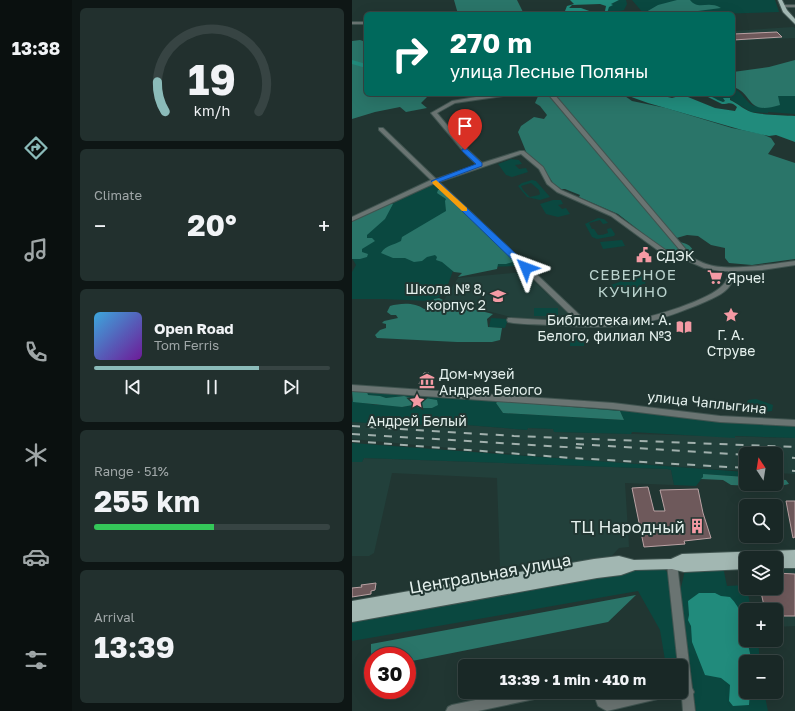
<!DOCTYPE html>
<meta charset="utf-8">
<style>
:root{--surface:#192826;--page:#22302e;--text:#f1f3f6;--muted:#9fa6a7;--line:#374443;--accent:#8bbbb9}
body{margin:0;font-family:"Golos Text",sans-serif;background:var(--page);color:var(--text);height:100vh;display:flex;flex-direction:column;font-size:15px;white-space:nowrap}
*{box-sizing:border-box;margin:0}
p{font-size:13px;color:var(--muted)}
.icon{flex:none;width:22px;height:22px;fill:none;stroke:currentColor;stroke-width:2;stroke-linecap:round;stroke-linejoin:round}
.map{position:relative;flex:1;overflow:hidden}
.drawer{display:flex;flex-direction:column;gap:8px;padding:8px;background:#0e1615;width:280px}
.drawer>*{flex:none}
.banner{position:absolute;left:12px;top:12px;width:371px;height:84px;border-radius:6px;box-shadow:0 4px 16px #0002,0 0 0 1px var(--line);background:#00695c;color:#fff;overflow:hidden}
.needle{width:26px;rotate:348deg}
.buttons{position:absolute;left:387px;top:447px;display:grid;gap:8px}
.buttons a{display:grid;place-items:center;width:44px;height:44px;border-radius:6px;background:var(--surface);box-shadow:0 4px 16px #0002,0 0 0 1px var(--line);font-size:20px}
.speed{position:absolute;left:12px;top:647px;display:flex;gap:8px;font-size:20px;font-weight:700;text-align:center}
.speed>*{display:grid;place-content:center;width:52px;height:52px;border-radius:50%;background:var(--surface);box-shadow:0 4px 16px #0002,0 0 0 1px var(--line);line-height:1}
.speed .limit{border:6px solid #d22;background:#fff;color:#111}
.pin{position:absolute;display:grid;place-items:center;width:34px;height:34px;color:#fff;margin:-41px -17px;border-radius:50% 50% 50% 0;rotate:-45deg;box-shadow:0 0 4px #0007}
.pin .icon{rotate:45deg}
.me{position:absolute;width:44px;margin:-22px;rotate:314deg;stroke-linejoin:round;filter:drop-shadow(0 0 3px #0008)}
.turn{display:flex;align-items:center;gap:14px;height:84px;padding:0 20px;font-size:18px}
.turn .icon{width:52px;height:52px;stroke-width:2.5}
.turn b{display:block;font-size:28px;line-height:34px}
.big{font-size:30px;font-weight:700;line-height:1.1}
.drawer .tile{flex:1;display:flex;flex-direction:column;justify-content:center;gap:6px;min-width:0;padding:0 14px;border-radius:6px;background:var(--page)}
.drawer .dial{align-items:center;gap:0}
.dial svg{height:104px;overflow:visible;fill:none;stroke:var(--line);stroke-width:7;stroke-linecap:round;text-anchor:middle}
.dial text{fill:var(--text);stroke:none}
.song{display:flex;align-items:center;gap:12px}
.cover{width:48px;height:48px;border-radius:6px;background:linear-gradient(135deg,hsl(200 70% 55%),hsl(280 70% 35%))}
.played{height:4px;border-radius:2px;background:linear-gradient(90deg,var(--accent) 70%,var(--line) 70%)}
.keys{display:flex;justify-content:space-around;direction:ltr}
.heat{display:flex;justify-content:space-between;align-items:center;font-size:22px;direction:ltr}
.charge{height:6px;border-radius:3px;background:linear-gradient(90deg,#34c759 51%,var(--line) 0)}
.trip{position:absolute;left:106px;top:659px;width:230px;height:40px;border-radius:6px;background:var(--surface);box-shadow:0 4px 16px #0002,0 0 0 1px var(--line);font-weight:700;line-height:40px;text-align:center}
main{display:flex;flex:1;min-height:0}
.menu{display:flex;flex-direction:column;width:72px;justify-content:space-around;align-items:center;background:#0a100f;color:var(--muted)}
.menu .icon{width:28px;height:28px}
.menu .selected{color:var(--accent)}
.menu b{font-size:18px;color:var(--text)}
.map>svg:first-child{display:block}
.built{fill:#22403b}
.green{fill:#0a4840;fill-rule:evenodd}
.forest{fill:#2a7569}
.water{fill:#218b7c}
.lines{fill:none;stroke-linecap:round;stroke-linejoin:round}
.river{fill:#218b7c;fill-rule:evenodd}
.building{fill:#6e595b;stroke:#baa2a4}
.minor-casing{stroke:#405450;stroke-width:2}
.major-casing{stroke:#405450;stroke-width:2}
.minor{fill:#6a7472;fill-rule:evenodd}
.major{fill:#a2b7b2;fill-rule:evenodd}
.rail{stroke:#a1b0ad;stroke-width:2;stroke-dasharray:8 8;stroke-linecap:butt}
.route{fill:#1a73e8;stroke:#114b97}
.slow{fill:#f59e0b}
.labels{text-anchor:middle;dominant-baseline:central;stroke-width:4;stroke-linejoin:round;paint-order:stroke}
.poi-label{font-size:14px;fill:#e4f0ed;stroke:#213632;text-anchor:start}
.street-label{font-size:14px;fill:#e4f0ed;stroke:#213632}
.neighbourhood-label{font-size:15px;letter-spacing:1px;fill:#b9d2cd;stroke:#213632}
.near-poi-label{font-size:17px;fill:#e4f0ed;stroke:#213632;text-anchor:end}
.near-street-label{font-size:17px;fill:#e4f0ed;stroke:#213632}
</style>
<main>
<nav class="menu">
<b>13:38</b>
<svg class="icon selected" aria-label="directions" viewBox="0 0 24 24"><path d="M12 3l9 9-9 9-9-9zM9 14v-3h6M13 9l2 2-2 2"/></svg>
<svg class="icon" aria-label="music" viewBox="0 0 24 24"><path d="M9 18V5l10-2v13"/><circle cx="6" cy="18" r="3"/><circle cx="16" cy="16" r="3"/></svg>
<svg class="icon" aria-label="phone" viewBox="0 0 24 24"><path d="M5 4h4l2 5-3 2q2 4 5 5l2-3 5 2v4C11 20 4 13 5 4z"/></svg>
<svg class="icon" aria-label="climate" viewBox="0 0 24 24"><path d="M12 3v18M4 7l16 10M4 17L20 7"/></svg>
<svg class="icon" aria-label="car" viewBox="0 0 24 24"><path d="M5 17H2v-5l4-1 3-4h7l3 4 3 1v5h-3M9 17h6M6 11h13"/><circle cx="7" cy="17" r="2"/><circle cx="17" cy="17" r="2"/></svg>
<svg class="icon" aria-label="filters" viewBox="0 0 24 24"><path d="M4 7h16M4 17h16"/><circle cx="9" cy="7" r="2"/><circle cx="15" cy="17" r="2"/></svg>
</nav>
<section class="drawer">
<div class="tile dial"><svg viewBox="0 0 100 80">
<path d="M14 69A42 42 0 1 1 86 69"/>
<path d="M14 69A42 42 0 0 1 8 46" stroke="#8bbbb9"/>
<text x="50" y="56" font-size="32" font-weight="700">19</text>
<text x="50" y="72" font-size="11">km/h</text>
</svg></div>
<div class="tile"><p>Climate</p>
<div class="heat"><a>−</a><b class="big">20°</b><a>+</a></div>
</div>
<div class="tile">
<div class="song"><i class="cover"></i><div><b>Open Road</b><p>Tom Ferris</p></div></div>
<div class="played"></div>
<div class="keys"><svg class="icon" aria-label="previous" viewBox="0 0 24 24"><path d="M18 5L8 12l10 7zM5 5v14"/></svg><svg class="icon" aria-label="pause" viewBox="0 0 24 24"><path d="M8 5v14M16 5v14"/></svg><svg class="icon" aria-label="next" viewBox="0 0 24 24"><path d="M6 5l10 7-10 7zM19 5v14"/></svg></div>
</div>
<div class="tile"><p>Range · 51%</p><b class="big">255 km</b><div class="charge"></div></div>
<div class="tile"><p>Arrival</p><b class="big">13:39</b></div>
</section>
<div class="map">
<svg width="443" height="711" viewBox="0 0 443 711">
<rect width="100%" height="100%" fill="#213632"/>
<path class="built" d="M441,27L443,28V38L381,41V31Z
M172,272L218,315L207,316V320L159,317L92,300L106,278Z
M0,422L48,425L102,424L175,430L176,428L201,429L203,432L443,438V474L424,473V454H394V471L227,460L0,439Z
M12,458L316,469L319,470L322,485L273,483L277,547L267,548L256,560L148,567L145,478L40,473L22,553L17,556H0V462H10Z
M424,565H443V626L424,627V610H413L407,588H424Z"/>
<path class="green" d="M267,0H274L275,4L272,10L263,12L264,14H253L257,7L260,5L259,4Z
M280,0H423L427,12L363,14H292Z
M381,88C390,91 393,102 402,106L426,96H443V114L416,112V113L399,112L378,99L374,98L371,102L361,99L355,94H381Z
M159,159L167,160L170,164L163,165L167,169L174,168L176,172L160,177L154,175L146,164Z
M180,180L184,181L198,197L188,200L175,197L166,186L170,183ZM179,183L187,190L188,194L187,195L178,197L171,190L169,186Z
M83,184L167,266L102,268L92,295L77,301L31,299H0V272L4,265L0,258V222Z
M201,200H209L211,204L206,205L210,209L214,208L218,214L206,217L194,214L188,204Z
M246,218L252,219L256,223L251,224L248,220L237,223L240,229H242L246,235C251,235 253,234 256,233L255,229L259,228L263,234L262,236L245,239L240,237L233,224Z
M270,240L273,246L251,249L248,242Z
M287,275L295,276L293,284H290L288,290H284L283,293L261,290L256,286Z
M182,308H206V316H182Z
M139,318L156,319L153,328L137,327Z
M219,335L233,336L232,346H218Z
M8,391L268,408L443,425V438L383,436V438L280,432L279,434L202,432L201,429L176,428L175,430L102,424L48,425L0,422V401L25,405L34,404L50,407L61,405L67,408H80L85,400L73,398H59L52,396L34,398L28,396L16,395ZM146,401L268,411L272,420L151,413L144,403Z
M404,399L421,405L420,411L407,413L396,409L394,405L396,400Z
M0,443L394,472V477L351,474V477L344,486L322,485L319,470L315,469L12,458L10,462H0Z
M371,567L375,586L394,585L395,588L399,610H394V640H406L408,662H394V692H412L416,711H344L328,592L333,570Z
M311,568L316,573L328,666H314L308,630L286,591L0,641V617L269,571Z"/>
<path class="forest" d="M102,0H165L172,14H106Z
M325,0H338C347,11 355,0 369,8L346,11L348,14H297L294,12L306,5Z
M8,40L14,42V94H95L75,97L69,103L75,108L54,112L48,107L23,112L0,119V41Z
M443,60V96H426L428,105C393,116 402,93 381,87V72L417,67Z
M187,94H270L280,101L314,108L380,128L410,134L419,138L423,144L416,154L443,163V259L400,265L377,263L373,258V248L359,245L346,236L335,235L321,239L323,242C330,242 337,243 341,250C330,253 327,255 315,252L266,214L227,197L228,195L213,189H209L201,183L190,166L175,154L166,132L169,126L182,117L192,119L195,115L188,106L183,103Z
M86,190H88L164,261L154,264H146L145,269L106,277L110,273L102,272L90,262L84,260L85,257L83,255L75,257L70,261L62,262L53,258H41L29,253C34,245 42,245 49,241L50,237L94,211L93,201L94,199L85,193Z
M39,203L41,204L33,219L15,235V238H20L23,241L10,249V252L16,254L15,257L8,259H0V221Z
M87,298L97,303L141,314L135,319L136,327L150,328L148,340L140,342H105L25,338L23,335L28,330L34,328V324L30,323L32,321L46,318L44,315H39L35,312L38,306C48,303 63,302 72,309L79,308L82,299Z
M0,391L15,392L16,395L28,396L34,398L52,396L59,398H73L85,400L86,405L80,408H67L61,405L50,407L1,402Z
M146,401L268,411L272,420L151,413L144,403Z
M351,474L394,477V484H424V479L434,480L437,484L423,487L379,485L371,480L349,479L351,477Z
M284,595L256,622L55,662V656H21V668L19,669V644Z"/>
<path class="water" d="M218,0H267L259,4L261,5L257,7L255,13L249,14L253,11L254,6L248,4L220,5L217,8H229L240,12V14H215L213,11L215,6L222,4Z
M271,94H303L320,98L331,95L363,108L383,111L385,107C379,101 377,104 370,104L350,94C357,94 364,100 371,102L373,101L371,98H378V100C385,103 391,109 399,112C410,115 431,115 443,116V142L424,135L417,136L390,130L296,103Z
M347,593H363L369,596L378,597C389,608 394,624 394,640H395L400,662H394V692H398L397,705L381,706L377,701L378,685L369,678L353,675L340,642L339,626L336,620L337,615L336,601Z"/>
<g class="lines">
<path class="river" d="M0,60L14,64V68L0,64Z"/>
</g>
<path class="building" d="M425,32L430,37L381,40V34Z
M72,373H77L76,376L82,377L79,385L67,384Z
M296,487L302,511H313L308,490L346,489L351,513L359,538L332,541L333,544L292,547L280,488Z
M434,501H443V537L441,538Z
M424,573L443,574V616H424V610H413L408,588H424Z
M24,583L23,590L19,591V594L0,597V588L10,587L9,585Z"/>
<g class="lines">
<defs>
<path id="minor" d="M431,5H443V7H430Z
M0,22H14V24H0Z
M142,94H154L151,96L103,103L85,113L115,149L130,163L168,151H172L191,167L199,182L209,190L263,214L319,254L333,256L196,94H202L342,259C346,260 350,263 354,264C375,272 420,264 443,261V265L410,270L383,271C382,291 364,297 348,304C330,311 312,319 293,322C262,329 230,327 199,325C185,324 170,325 156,322L155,320L156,318H159L226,322L83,183L0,221V217L79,180L27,130V128H31L84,179L125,165L111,151L79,113L100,101ZM169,154L187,169L195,184L205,192L259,216L315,257L336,261L352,268L368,271H376C376,276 375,281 371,285C358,300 299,318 279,320C264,322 250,322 235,322L87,182Z
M0,385L261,403L368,416L443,420V426L368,422L261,409L0,391Z
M320,560L324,561L325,564L340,688L342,692L341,694L343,711H331L330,698H310L255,711L246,706L241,692H253L256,699L286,692H329V666H326L315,564L316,561Z
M161,692H193L191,696L187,698L126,711H94L96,707L100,705Z"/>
<path id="major" d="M426,0H430L435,10L443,19V24L431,12Z
M443,550V568H424V558H394V569L332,572L320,569L283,570L269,575L245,578L0,622V601L242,559L267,556L282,560L319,559L330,554Z"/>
</defs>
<use href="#minor" class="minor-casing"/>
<use href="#major" class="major-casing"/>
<use href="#minor" class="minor"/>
<use href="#major" class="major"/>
<path class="rail" d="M0,426L162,436L443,447
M0,434L230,448
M0,441L220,458L394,468
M224,444L394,455
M424,457L443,458
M424,470L443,471"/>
</g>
<path class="route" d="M110,149H115L130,163V166L87,182L177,266V270H171L79,181L124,164L110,151Z"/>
<path class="slow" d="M84,180L115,208V211H110L81,184L80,182Z"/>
<defs>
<symbol id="civic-bare" viewBox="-9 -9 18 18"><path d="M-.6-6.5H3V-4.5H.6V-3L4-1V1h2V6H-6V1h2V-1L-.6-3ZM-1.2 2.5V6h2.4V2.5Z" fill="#f49aa4" stroke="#213632" stroke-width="2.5" paint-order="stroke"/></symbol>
<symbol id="supermarket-bare" viewBox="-9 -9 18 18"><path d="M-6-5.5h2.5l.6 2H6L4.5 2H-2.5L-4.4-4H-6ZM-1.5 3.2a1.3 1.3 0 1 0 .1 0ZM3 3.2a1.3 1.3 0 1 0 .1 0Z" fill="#f49aa4" stroke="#213632" stroke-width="2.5" paint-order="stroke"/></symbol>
<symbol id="school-bare" viewBox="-9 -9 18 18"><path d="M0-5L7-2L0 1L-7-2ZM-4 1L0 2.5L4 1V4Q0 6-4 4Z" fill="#f49aa4" stroke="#213632" stroke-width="2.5" paint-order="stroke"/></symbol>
<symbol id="sight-bare" viewBox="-9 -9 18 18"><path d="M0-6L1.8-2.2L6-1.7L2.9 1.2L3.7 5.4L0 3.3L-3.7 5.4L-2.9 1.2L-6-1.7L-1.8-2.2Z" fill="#f49aa4" stroke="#213632" stroke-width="2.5" paint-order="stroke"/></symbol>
<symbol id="library-bare" viewBox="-9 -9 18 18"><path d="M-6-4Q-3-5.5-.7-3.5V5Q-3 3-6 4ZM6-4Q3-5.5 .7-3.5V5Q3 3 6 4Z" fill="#f49aa4" stroke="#213632" stroke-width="2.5" paint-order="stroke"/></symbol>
<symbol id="museum-bare" viewBox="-9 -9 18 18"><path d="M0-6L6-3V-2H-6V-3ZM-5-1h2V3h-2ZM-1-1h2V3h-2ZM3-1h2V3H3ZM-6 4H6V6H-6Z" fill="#f49aa4" stroke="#213632" stroke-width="2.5" paint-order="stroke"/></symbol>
<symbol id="building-bare" viewBox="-9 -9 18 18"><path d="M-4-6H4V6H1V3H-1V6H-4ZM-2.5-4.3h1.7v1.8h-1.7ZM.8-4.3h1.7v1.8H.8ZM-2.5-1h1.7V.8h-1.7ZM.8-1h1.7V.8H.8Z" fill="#f49aa4" stroke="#213632" stroke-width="2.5" paint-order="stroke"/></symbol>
</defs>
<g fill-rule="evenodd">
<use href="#civic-bare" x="281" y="244" width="22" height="22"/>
<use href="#supermarket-bare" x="352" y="266" width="22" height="22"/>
<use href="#school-bare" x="135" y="285" width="22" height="22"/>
<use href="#sight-bare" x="368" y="304" width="22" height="22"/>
<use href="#library-bare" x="321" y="316" width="22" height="22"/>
<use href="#museum-bare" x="64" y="370" width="22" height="22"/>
<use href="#sight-bare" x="54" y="390" width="22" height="22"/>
<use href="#building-bare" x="334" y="515" width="22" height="22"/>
</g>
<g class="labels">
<g class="poi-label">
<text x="304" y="255">СДЭК</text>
<text x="375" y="277">Ярче!</text>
<text x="134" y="288" text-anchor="end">Школа № 8,<tspan x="134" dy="16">корпус 2</tspan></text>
<text x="320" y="319" text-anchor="end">Библиотека им. А.<tspan x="320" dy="16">Белого, филиал №3</tspan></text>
<text x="379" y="334" text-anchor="middle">Г. А.<tspan x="379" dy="16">Струве</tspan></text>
<text x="87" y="373">Дом-музей<tspan x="87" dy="16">Андрея Белого</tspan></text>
<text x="65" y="420" text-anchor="middle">Андрей Белый</text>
</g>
<g class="street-label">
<text transform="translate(355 402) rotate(6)">улица Чаплыгина</text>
</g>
<g class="neighbourhood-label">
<text x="281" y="274">СЕВЕРНОЕ<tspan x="281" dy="17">КУЧИНО</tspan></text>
</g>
<g class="near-poi-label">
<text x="333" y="526">ТЦ Народный</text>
</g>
<g class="near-street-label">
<text transform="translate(138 573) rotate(-10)">Центральная улица</text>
</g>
</g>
</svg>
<div class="buttons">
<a><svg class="needle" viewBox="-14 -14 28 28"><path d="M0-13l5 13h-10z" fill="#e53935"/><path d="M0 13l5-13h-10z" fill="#9fa6a7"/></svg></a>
<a><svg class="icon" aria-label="search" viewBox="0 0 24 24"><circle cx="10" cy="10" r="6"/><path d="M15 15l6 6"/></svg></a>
<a><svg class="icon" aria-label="layers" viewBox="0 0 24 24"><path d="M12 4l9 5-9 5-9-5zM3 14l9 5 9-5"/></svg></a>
<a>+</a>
<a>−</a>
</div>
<div class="speed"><div class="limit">30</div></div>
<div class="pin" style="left:113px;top:150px;background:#d93025"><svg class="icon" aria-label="arrive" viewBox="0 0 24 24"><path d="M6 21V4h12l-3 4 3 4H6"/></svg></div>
<svg class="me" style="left:174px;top:268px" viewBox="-20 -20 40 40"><path d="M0-17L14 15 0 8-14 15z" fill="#1a73e8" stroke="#fff" stroke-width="4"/></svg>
<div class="trip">13:39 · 1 min · 410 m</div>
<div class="banner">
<div class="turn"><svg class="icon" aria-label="right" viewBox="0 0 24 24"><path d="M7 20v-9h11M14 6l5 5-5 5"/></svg><div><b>270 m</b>улица Лесные Поляны</div></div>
</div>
</div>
</main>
